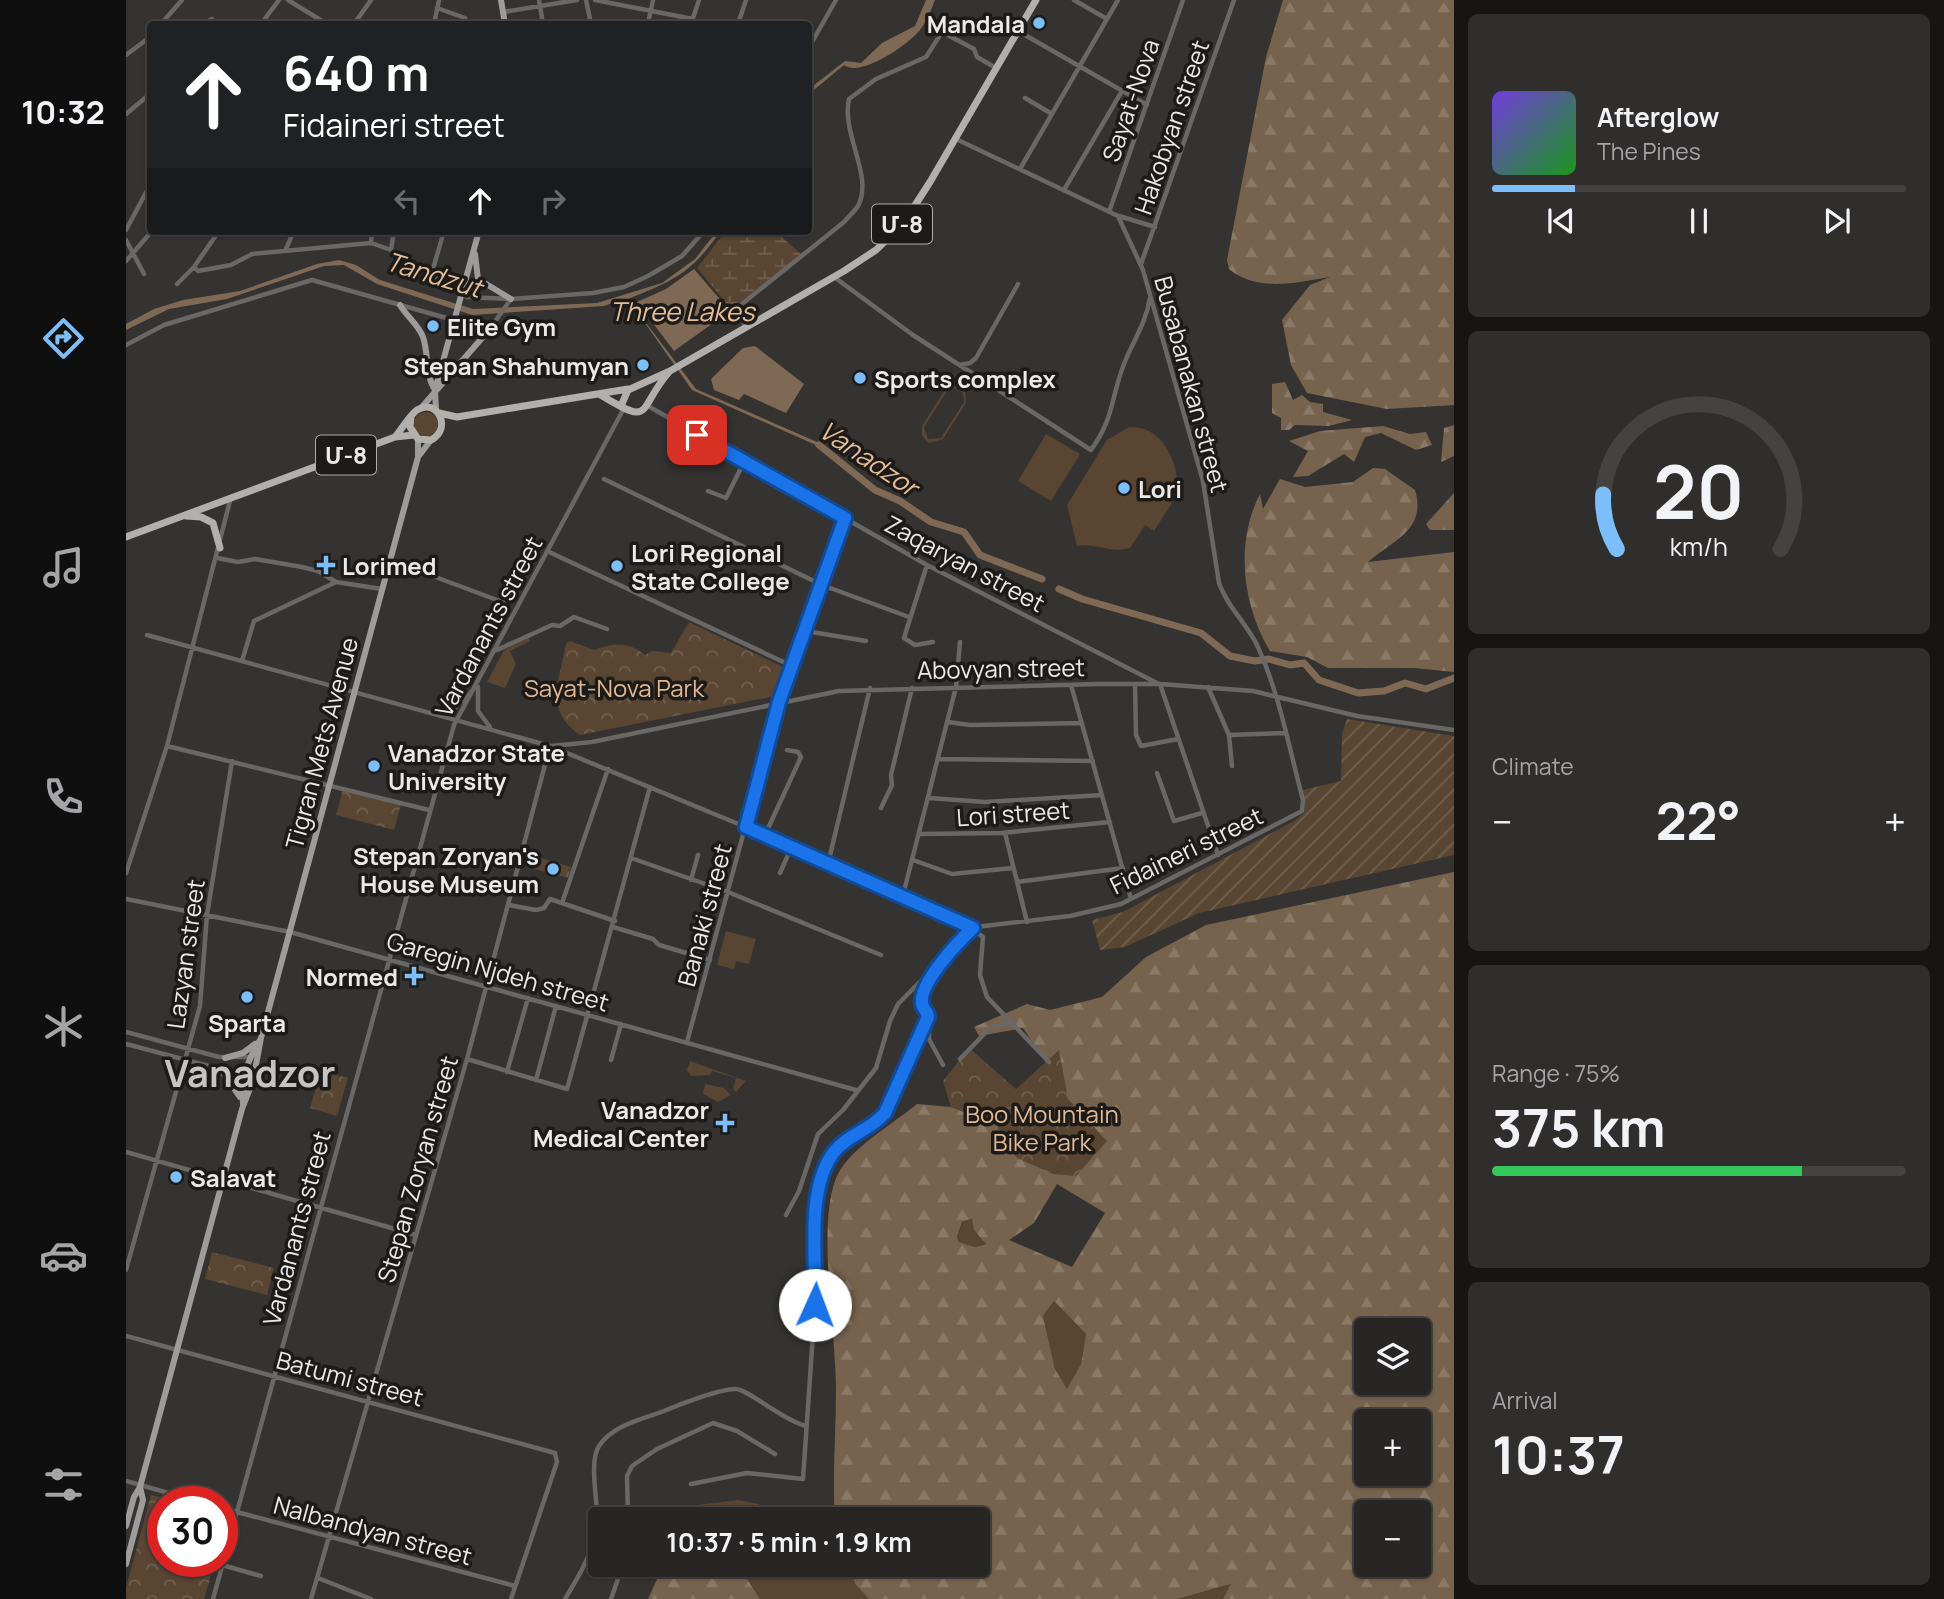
<!DOCTYPE html>
<meta charset="utf-8">
<style>
:root{--surface:#282625;--page:#302e2d;--text:#f1f3f6;--muted:#a5a5a7;--line:#444342;--accent:#7cbef9}
body{margin:0;font-family:Manrope,"Noto Sans Armenian",sans-serif;background:var(--page);color:var(--text);height:100vh;display:flex;flex-direction:column;font-size:26px;white-space:nowrap}
*{box-sizing:border-box;margin:0}
p{font-size:23px;color:var(--muted)}
.icon{flex:none;width:38px;height:38px;fill:none;stroke:currentColor;stroke-width:2;stroke-linecap:round;stroke-linejoin:round}
.map{position:relative;flex:1;overflow:hidden}
.side{display:flex;flex-direction:column;gap:14px;padding:14px;background:#161514;width:490px}
.side>*{flex:none}
.hud{position:absolute;left:21px;top:21px;width:665px;height:214px;border-radius:7px;box-shadow:0 2px 5px #0004,0 0 0 2px var(--line);background:#202124;color:#fff;overflow:hidden}
.controls{position:absolute;left:1228px;top:1318px;display:grid;gap:14px}
.controls a{display:grid;place-items:center;width:77px;height:77px;border-radius:7px;background:var(--surface);box-shadow:0 2px 5px #0004,0 0 0 2px var(--line);font-size:35px}
.speed{position:absolute;left:21px;top:1486px;display:flex;gap:14px;font-size:35px;font-weight:700;text-align:center}
.speed>*{display:grid;place-content:center;width:91px;height:91px;border-radius:50%;background:var(--surface);box-shadow:0 2px 5px #0004,0 0 0 2px var(--line);line-height:1}
.speed .limit{border:10px solid #d22;background:#fff;color:#111}
.pin{position:absolute;display:grid;place-items:center;width:60px;height:60px;color:#fff;margin:-30px;border-radius:14px;box-shadow:0 4px 10px #0006}
.me{position:absolute;width:77px;margin:-38px;rotate:2deg;stroke-linejoin:round;filter:drop-shadow(0 0 5px #0008)}
.turn{display:flex;align-items:center;gap:24px;height:147px;padding:0 21px;font-size:32px}
.turn .icon{width:91px;height:91px;stroke-width:2.5}
.turn b{display:block;font-size:49px;line-height:60px}
.lanes{display:flex;align-items:center;height:66px;padding:0 21px;background:#0003;justify-content:center;gap:35px;direction:ltr}
.lanes .off{opacity:.35}
.big{font-size:52px;font-weight:700;line-height:1.1}
.side .card{flex:1;display:flex;flex-direction:column;justify-content:center;gap:10px;min-width:0;padding:0 24px;border-radius:10px;background:var(--page)}
.side .dial{align-items:center;gap:0}
.dial svg{height:182px;overflow:visible;fill:none;stroke:var(--line);stroke-width:7;stroke-linecap:round;text-anchor:middle}
.dial text{fill:var(--text);stroke:none}
.song{display:flex;align-items:center;gap:21px}
.cover{width:84px;height:84px;border-radius:10px;background:linear-gradient(135deg,hsl(260 70% 55%),hsl(120 70% 35%))}
.played{height:7px;border-radius:4px;background:linear-gradient(90deg,var(--accent) 20%,var(--line) 20%)}
.keys{display:flex;justify-content:space-around;direction:ltr}
.heat{display:flex;justify-content:space-between;align-items:center;font-size:38px;direction:ltr}
.charge{height:10px;border-radius:5px;background:linear-gradient(90deg,#34c759 75%,var(--line) 0)}
.trip{position:absolute;left:462px;top:1507px;width:402px;height:70px;border-radius:7px;background:var(--surface);box-shadow:0 2px 5px #0004,0 0 0 2px var(--line);font-weight:700;line-height:70px;text-align:center}
main{display:flex;flex:1;min-height:0}
.tab-bar{display:flex;flex-direction:column;width:126px;justify-content:space-around;align-items:center;background:#100f0f;color:var(--muted)}
.tab-bar .icon{width:49px;height:49px}
.tab-bar .selected{color:var(--accent)}
.tab-bar b{font-size:32px;color:var(--text)}
.map>svg:first-child{display:block}
.grass{fill:#594531;fill-rule:evenodd}
.forest{fill:url(#forest-firs);fill-rule:evenodd}
.wetland{fill:url(#wetland-marsh)}
.park{fill:url(#park-crowns)}
.garden{fill:url(#garden-furrows)}
.water{fill:#7f6954}
.lines{fill:none;stroke-linecap:round;stroke-linejoin:round}
.river{stroke:#7f6954;stroke-width:7}
.minor{stroke:#696867;stroke-width:4.5}
.major{stroke:#9e9c9a;stroke-width:6}
.highway{stroke:#b2b0ad;stroke-width:7}
.route-casing{stroke:#114b97;stroke-width:18}
.route{stroke:#1a73e8;stroke-width:12}
.poi-dot{fill:#7cbef9;stroke:#1c1b1a;stroke-width:2.5}
.labels{text-anchor:middle;dominant-baseline:central;stroke-width:7;stroke-linejoin:round;paint-order:stroke}
.shield{fill:#1c1b1a;stroke:#adacab;stroke-width:2}
.shield-label{font-size:23px;font-weight:bold;fill:#ebeae9}
.poi-label{font-size:24px;font-weight:bold;fill:#ebeae9;stroke:#1c1b1a;text-anchor:start}
.street-label{font-size:24px;fill:#ebeae9;stroke:#1c1b1a}
.park-label{font-size:24px;fill:#e0b78f;stroke:#1c1b1a}
.water-label{font-size:26px;font-style:italic;fill:#e6bd94;stroke:#1c1b1a}
.town-label{font-size:38px;font-weight:bold;fill:#c6c3c1;stroke:#1c1b1a}
</style>
<main>
<nav class="tab-bar">
<b>10:32</b>
<svg class="icon selected" aria-label="directions" viewBox="0 0 24 24"><path d="M12 3l9 9-9 9-9-9zM9 14v-3h6M13 9l2 2-2 2"/></svg>
<svg class="icon" aria-label="music" viewBox="0 0 24 24"><path d="M9 18V5l10-2v13"/><circle cx="6" cy="18" r="3"/><circle cx="16" cy="16" r="3"/></svg>
<svg class="icon" aria-label="phone" viewBox="0 0 24 24"><path d="M5 4h4l2 5-3 2q2 4 5 5l2-3 5 2v4C11 20 4 13 5 4z"/></svg>
<svg class="icon" aria-label="climate" viewBox="0 0 24 24"><path d="M12 3v18M4 7l16 10M4 17L20 7"/></svg>
<svg class="icon" aria-label="car" viewBox="0 0 24 24"><path d="M5 17H2v-5l4-1 3-4h7l3 4 3 1v5h-3M9 17h6M6 11h13"/><circle cx="7" cy="17" r="2"/><circle cx="17" cy="17" r="2"/></svg>
<svg class="icon" aria-label="filters" viewBox="0 0 24 24"><path d="M4 7h16M4 17h16"/><circle cx="9" cy="7" r="2"/><circle cx="15" cy="17" r="2"/></svg>
</nav>
<div class="map">
<svg width="1328" height="1599" viewBox="0 0 1328 1599">
<defs>
<pattern id="forest-firs" width="22" height="20" patternUnits="userSpaceOnUse" patternTransform="scale(1.75)"><rect width="22" height="20" fill="#77624d"/><path d="M5 1l3.5 6h-7zM16 11l3.5 6h-7z" fill="#8a7967"/></pattern>
<pattern id="wetland-marsh" width="20" height="14" patternUnits="userSpaceOnUse" patternTransform="scale(1.75)"><rect width="20" height="14" fill="#594531"/><path d="M1 5h8M5 5V1M11 12h8M15 12V8" fill="none" stroke="#71604f"/></pattern>
<pattern id="park-crowns" width="20" height="18" patternUnits="userSpaceOnUse" patternTransform="scale(1.75)"><rect width="20" height="18" fill="#594531"/><path d="M2 6a3 3 0 1 1 6 0M12 15a3 3 0 1 1 6 0" fill="none" stroke="#71604f"/></pattern>
<pattern id="garden-furrows" width="10" height="10" patternUnits="userSpaceOnUse" patternTransform="scale(1.75)"><rect width="10" height="10" fill="#594531"/><path d="M-1 1l2-2M0 10L10 0M9 11l2-2" fill="none" stroke="#71604f"/></pattern>
</defs>
<rect width="100%" height="100%" fill="#353331"/>
<path class="grass" d="M831,371L825,385L839,390L840,403L817,439L803,443L796,436V426ZM830,388L837,393L838,402L815,438L802,439L798,427L821,391Z
M288 424a12 12 0 1 1 24 0a12 12 0 1 1-24 0Z
M1003,427C1033,426 1047,452 1051,478L1038,498L1046,503L1028,531L1019,525L1004,548C985,554 969,542 951,546L941,505L981,440Z
M920,434L954,454L925,501L892,481Z
M403,638L404,641L384,651L390,664L379,688L361,682L378,650Z
M600,931L630,939L623,964L610,961L608,969L591,965Z
M564,1061L620,1081L610,1092L607,1089L610,1078L586,1071L584,1075L565,1076L561,1070Z
M579,1084L598,1088L605,1095L592,1102L577,1094Z
M847,1219L861,1243L849,1247L833,1242L831,1237L837,1222Z
M928,1301L960,1334L955,1364L941,1390L929,1369L917,1316Z
M612,1500L632,1504L662,1519H567L563,1506Z
M612,1565H723L729,1584L743,1599H634Z
M1106,1584L1097,1599H1051Z"/>
<path class="forest" d="M1157,0H1328V405L1261,409L1181,393L1165,365L1156,320L1184,285L1204,277C1171,282 1133,293 1103,269L1101,260L1140,57Z
M1159,382L1167,400L1176,395L1184,402L1197,404V412L1226,420L1203,426L1169,425L1163,430H1155V418L1146,413V384Z
M1328,425V456L1315,462L1318,428Z
M1257,426L1284,434L1300,432L1306,445L1290,450L1255,433L1239,437L1228,462L1218,454L1182,476L1167,477L1182,451L1163,441L1194,431Z
M1247,468L1259,469L1289,490C1301,530 1267,540 1242,562L1328,552V672L1289,668H1202L1181,657L1144,651C1116,605 1109,542 1134,494L1137,509L1154,479L1179,487L1227,482Z
M1328,493V530H1304L1300,524Z
M1328,872V1599H1097L1105,1584L1051,1599H743L729,1584L723,1565L852,1564V1519H709C706,1476 710,1434 710,1391C711,1338 689,1219 712,1174C725,1148 768,1123 791,1104L825,1107L850,1116L898,1098L923,1067L897,1028L853,1036L848,1027L901,1004L924,1010L976,997L1020,957L1080,925ZM931,1184L979,1213L946,1267L883,1240L908,1223ZM846,1219L848,1230L860,1244L849,1247L833,1242L831,1237L836,1222ZM928,1301L960,1334L955,1364L941,1389L929,1369L917,1316ZM1241,1330H1293V1382H1241ZM1241,1421H1293V1474H1241ZM1241,1512H1293V1564H1241Z
M538,1564L612,1565L634,1599H522Z"/>
<path class="wetland" d="M600,231H649L675,254L605,309L571,268Z"/>
<path class="park" d="M563,622L659,668L648,696L454,735C417,709 434,680 440,644L444,641L468,650C487,643 502,641 519,655L527,651L545,653Z
M217,790L275,804L268,830L210,815Z
M401,854L445,867L442,878L398,866Z
M843,1048L890,1089L933,1050L942,1099L981,1141L950,1176L927,1174L891,1158L870,1125L825,1107L817,1081Z
M195,1071L222,1078L211,1116L184,1108Z
M86,1252L148,1268L141,1295L79,1279Z
M25,1495L49,1501L37,1502V1561H89L78,1599H0V1588Z"/>
<path class="garden" d="M1221,719L1328,736V855L1073,913L999,947L974,950L966,920L997,912L1170,820L1179,812L1177,790L1215,781L1216,734Z"/>
<path class="water" d="M800,0H809C805,10 801,21 794,30C782,45 734,78 718,65L683,94V89L719,61L735,63L756,43L789,26Z
M591,231H595C564,274 549,280 502,299L570,389L691,442L701,450L566,390L507,306L497,299L478,306L346,315L251,284L218,265L198,266L101,299L43,309L0,330V324L28,309L57,300L114,291L191,264L213,260L230,265L254,280L347,309L471,303L536,283L569,259Z
M568,269L604,311L548,351L511,302L540,289Z
M629,346L678,384L660,413L618,394L613,400L588,390L585,379L617,348Z"/>
<g class="lines">
<path class="river" d="M693,445L749,490L774,501L805,522L838,532L854,555L916,579
M933,589L956,599L1075,633L1104,656L1129,661L1143,659L1164,665L1178,663L1193,680L1232,693L1258,691L1279,683L1300,689L1328,678"/>
<path class="minor" d="M162,0L201,24
M413,0L417,24
M460,0L465,24
M469,0L567,19
M948,0L981,19
M311,8L339,18L341,24
M377,12L451,0
M35,24L56,0
M77,24L86,19
M135,24L153,0
M228,24L245,0
M308,24L313,0
M522,24L527,0
M565,24L573,0
M612,24L620,0
M892,31L1021,105
M682,49L710,0
M0,55L24,37
M899,98L926,114
M0,114L24,94
M894,169L992,0
M938,190L996,91
M983,212L1057,0
M993,216L1029,227
M0,230L24,185
M0,240L18,274
M245,243L246,231
M160,249L168,231
M265,250L268,231
M0,261L26,231
M1015,264L1108,0
M68,267L72,271L105,265L126,254L245,243L265,250L341,297L385,299L467,293L498,287L522,276L556,256L578,231
M305,276L318,231
M708,277L787,335L965,450C989,416 984,400 998,364C1007,341 1020,323 1024,298
M51,284L68,267L93,231
M620,327L611,312L612,307L718,222C722,217 729,211 732,206C748,176 715,134 723,99L750,79L800,57L816,32L848,49L851,57L870,68
M0,345L38,325L186,280L363,330L385,299
M834,365L844,363L850,358L892,284
M522,406L801,565L1031,683
M478,479L696,585L783,617
M582,491L600,498L618,462
M421,551L666,666
M91,558L112,562L129,559L176,567L192,571L210,582L256,589
M264,560L379,603
M801,565L778,638L789,645L807,642
M680,631L740,641
M21,635L424,746L639,835L841,928L944,916L995,904L1176,811L1177,800C1163,748 1153,691 1130,643C1119,622 1101,606 1093,583L1077,481L1017,270L992,216L830,139
M371,650L426,625L434,626L448,617L481,629
M116,661L128,621L210,582
M1009,684L1010,735L1015,746L1052,739
M1034,684L1092,855
M945,685L1005,899
M352,687V711L364,727
M1082,687L1103,735L1106,766
M317,714L329,708L345,692
M822,722L844,725L956,723
M1103,735L1159,733
M41,746L303,810
M425,746L466,742L713,691L971,684H1034L1127,691L1231,716L1328,730
M813,759L967,761
M1031,773L1048,821L1076,813
M803,798L859,802L976,795
M755,808L766,785L765,775L786,688
M879,833L901,922
M794,834L876,833L984,822
M639,835L675,757L672,752L661,750
M505,858L602,892L755,955
M787,860L826,874L887,868
M702,864L744,688
M0,873L41,746L105,497
M654,873L665,848
M565,880L572,855
M891,882L997,868
M0,899L164,932L730,1090
M776,899L830,687L834,642
M436,903L482,769
M383,905L410,910L418,908L424,899L489,921
M487,927L527,939L533,945L584,960
M847,929L857,937L854,975L861,997L923,1062
M815,961L795,1001L803,1014V1039L817,1065
M0,1032L93,1057H122
M561,1042L653,702L719,518
M0,1044L90,1068L116,1082
M341,1059L441,1089L524,787
M834,1059L864,1028L887,1022
M485,1060L495,1024
M381,1072L402,998
M410,1080L430,1006
M0,1152L290,1235
M660,1215L673,1191L692,1134L717,1110L750,1068L764,1021L772,1004L846,929
M0,1270L74,1006L81,915L106,761
M0,1336L429,1453L431,1462L385,1599
M0,1481L74,1502
M565,1484L621,1473L677,1479L689,1305V1206L693,1185L709,1152L759,1113L802,1017
M96,1508L389,1586
M502,1519L501,1476L506,1466L531,1449L587,1423L611,1431L649,1454
M96,1565L135,1576
M192,1578L245,1599
M87,1599L328,725L497,410
M185,1599L341,1059L424,746
M439,1599C453,1576 467,1553 471,1526C473,1504 462,1463 473,1446C487,1425 517,1419 538,1411C552,1405 596,1388 610,1389C623,1390 658,1421 680,1426
M485,1599L497,1564"/>
<path class="major" d="M375,0L379,24
M349,254L352,279L385,299
M274,305C281,317 292,324 297,337C303,355 299,375 309,390
M295,408L363,330
M310,410L309,390L353,231
M292,457L305,440
M99,1058L117,1053L129,1044
M96,1071L114,1097
M117,1105C116,1079 120,1062 134,1040
M0,1526L8,1497L14,1487L116,1109L127,1081L135,1038L292,457V439
M0,1564L17,1500L14,1487"/>
<path class="highway" d="M473,394C529,428 510,410 543,372
M495,406L502,390L544,371L718,271L750,250L777,224L804,182L910,0
M313,413L331,417L502,389
M269,437C276,429 283,416 291,410C311,397 327,429 305,440L292,439L284,427L285,417
M60,516L75,517L87,523L94,548
M0,537L269,437L288,435"/>
</g>
<g class="lines">
<defs>
<path id="route" d="M571,435L719,518L653,702L620,827L847,928C833,941 793,983 796,1003C796,1009 802,1011 802,1017L759,1113C745,1130 722,1134 708,1152C679,1190 691,1259 689,1305"/>
</defs>
<use href="#route" class="route-casing"/>
<use href="#route" class="route"/>
</g>
<g class="poi-dot">
<circle cx="913" cy="23" r="7"/>
<circle cx="307" cy="326" r="7"/>
<circle cx="517" cy="365" r="7"/>
<circle cx="734" cy="378" r="7"/>
<circle cx="998" cy="488" r="7"/>
<path d="M196.5 554.5h7v7h7v7h-7v7h-7v-7h-7v-7h7z"/>
<circle cx="491" cy="566" r="7"/>
<circle cx="248" cy="766" r="7"/>
<circle cx="427" cy="869" r="7"/>
<path d="M284.5 965.5h7v7h7v7h-7v7h-7v-7h-7v-7h7z"/>
<circle cx="121" cy="997" r="7"/>
<path d="M595.5 1112.5h7v7h7v7h-7v7h-7v-7h-7v-7h7z"/>
<circle cx="50" cy="1177" r="7"/>
</g>
<g class="labels">
<g class="shield">
<rect x="746" y="204.5" width="60" height="39" rx="5"/>
<rect x="190" y="435.5" width="60" height="39" rx="5"/>
</g>
<g class="shield-label">
<text x="776" y="224">Մ-8</text>
<text x="220" y="455">Մ-8</text>
</g>
<g class="poi-label">
<text x="899" y="23" text-anchor="end">Mandala</text>
<text x="321" y="326">Elite Gym</text>
<text x="503" y="365" text-anchor="end">Stepan Shahumyan</text>
<text x="748" y="378">Sports complex</text>
<text x="1012" y="488">Lori</text>
<text x="505" y="552">Lori Regional<tspan x="505" dy="28">State College</tspan></text>
<text x="216" y="565">Lorimed</text>
<text x="262" y="752">Vanadzor State<tspan x="262" dy="28">University</tspan></text>
<text x="413" y="855" text-anchor="end">Stepan Zoryan's<tspan x="413" dy="28">House Museum</tspan></text>
<text x="272" y="976" text-anchor="end">Normed</text>
<text x="121" y="1022" text-anchor="middle">Sparta</text>
<text x="583" y="1109" text-anchor="end">Vanadzor<tspan x="583" dy="28">Medical Center</tspan></text>
<text x="64" y="1177">Salavat</text>
</g>
<g class="street-label">
<text transform="translate(1004 100) rotate(-71)">Sayat-Nova</text>
<text transform="translate(1045 127) rotate(-71)">Hakobyan street</text>
<text transform="translate(1066 384) rotate(75)">Busabanakan street</text>
<text transform="translate(839 563) rotate(28)">Zaqaryan street</text>
<text transform="translate(362 626) rotate(-62)">Vardanants street</text>
<text transform="translate(875 668) rotate(-1)">Abovyan street</text>
<text transform="translate(195 743) rotate(-75)">Tigran Mets Avenue</text>
<text transform="translate(887 813) rotate(-4)">Lori street</text>
<text transform="translate(1060 850) rotate(-26)">Fidaineri street</text>
<text transform="translate(578 915) rotate(-75)">Banaki street</text>
<text transform="translate(59 954) rotate(-82)">Lazyan street</text>
<text transform="translate(372 971) rotate(16)">Garegin Njdeh street</text>
<text transform="translate(291 1169) rotate(-74)">Stepan Zoryan street</text>
<text transform="translate(170 1228) rotate(-75)">Vardanants street</text>
<text transform="translate(224 1378) rotate(15)">Batumi street</text>
<text transform="translate(247 1530) rotate(15)">Nalbandyan street</text>
</g>
<g class="park-label">
<text x="488" y="687">Sayat-Nova Park</text>
<text x="916" y="1113">Boo Mountain<tspan x="916" dy="28">Bike Park</tspan></text>
</g>
<g class="water-label">
<text transform="translate(308 274) rotate(17)">Tandzut</text>
<text x="556" y="311">Three Lakes</text>
<text transform="translate(743 458) rotate(34)">Vanadzor</text>
</g>
<g class="town-label">
<text x="124" y="1072">Vanadzor</text>
</g>
</g>
</svg>
<div class="controls">
<a><svg class="icon" aria-label="layers" viewBox="0 0 24 24"><path d="M12 4l9 5-9 5-9-5zM3 14l9 5 9-5"/></svg></a>
<a>+</a>
<a>−</a>
</div>
<div class="speed"><div class="limit">30</div></div>
<div class="pin" style="left:571px;top:435px;background:#d93025"><svg class="icon" aria-label="arrive" viewBox="0 0 24 24"><path d="M6 21V4h12l-3 4 3 4H6"/></svg></div>
<svg class="me" style="left:689px;top:1305px" viewBox="-20 -20 40 40"><circle r="19" fill="#fff"/><path d="M0-13L10 11 0 6-10 11z" fill="#1a73e8"/></svg>
<div class="trip">10:37 · 5 min · 1.9 km</div>
<div class="hud">
<div class="turn"><svg class="icon" aria-label="ahead" viewBox="0 0 24 24"><path d="M12 20V5M6 11l6-6 6 6"/></svg><div><b>640 m</b>Fidaineri street</div></div>
<div class="lanes"><svg class="icon off" aria-label="left" viewBox="0 0 24 24"><path d="M17 20v-9H6M10 6l-5 5 5 5"/></svg><svg class="icon" aria-label="ahead" viewBox="0 0 24 24"><path d="M12 20V5M6 11l6-6 6 6"/></svg><svg class="icon off" aria-label="right" viewBox="0 0 24 24"><path d="M7 20v-9h11M14 6l5 5-5 5"/></svg></div>
</div>
</div>
<section class="side">
<div class="card">
<div class="song"><i class="cover"></i><div><b>Afterglow</b><p>The Pines</p></div></div>
<div class="played"></div>
<div class="keys"><svg class="icon" aria-label="previous" viewBox="0 0 24 24"><path d="M18 5L8 12l10 7zM5 5v14"/></svg><svg class="icon" aria-label="pause" viewBox="0 0 24 24"><path d="M8 5v14M16 5v14"/></svg><svg class="icon" aria-label="next" viewBox="0 0 24 24"><path d="M6 5l10 7-10 7zM19 5v14"/></svg></div>
</div>
<div class="card dial"><svg viewBox="0 0 100 80">
<path d="M14 69A42 42 0 1 1 86 69"/>
<path d="M14 69A42 42 0 0 1 8 45" stroke="#7cbef9"/>
<text x="50" y="56" font-size="32" font-weight="700">20</text>
<text x="50" y="72" font-size="11">km/h</text>
</svg></div>
<div class="card"><p>Climate</p>
<div class="heat"><a>−</a><b class="big">22°</b><a>+</a></div>
</div>
<div class="card"><p>Range · 75%</p><b class="big">375 km</b><div class="charge"></div></div>
<div class="card"><p>Arrival</p><b class="big">10:37</b></div>
</section>
</main>
